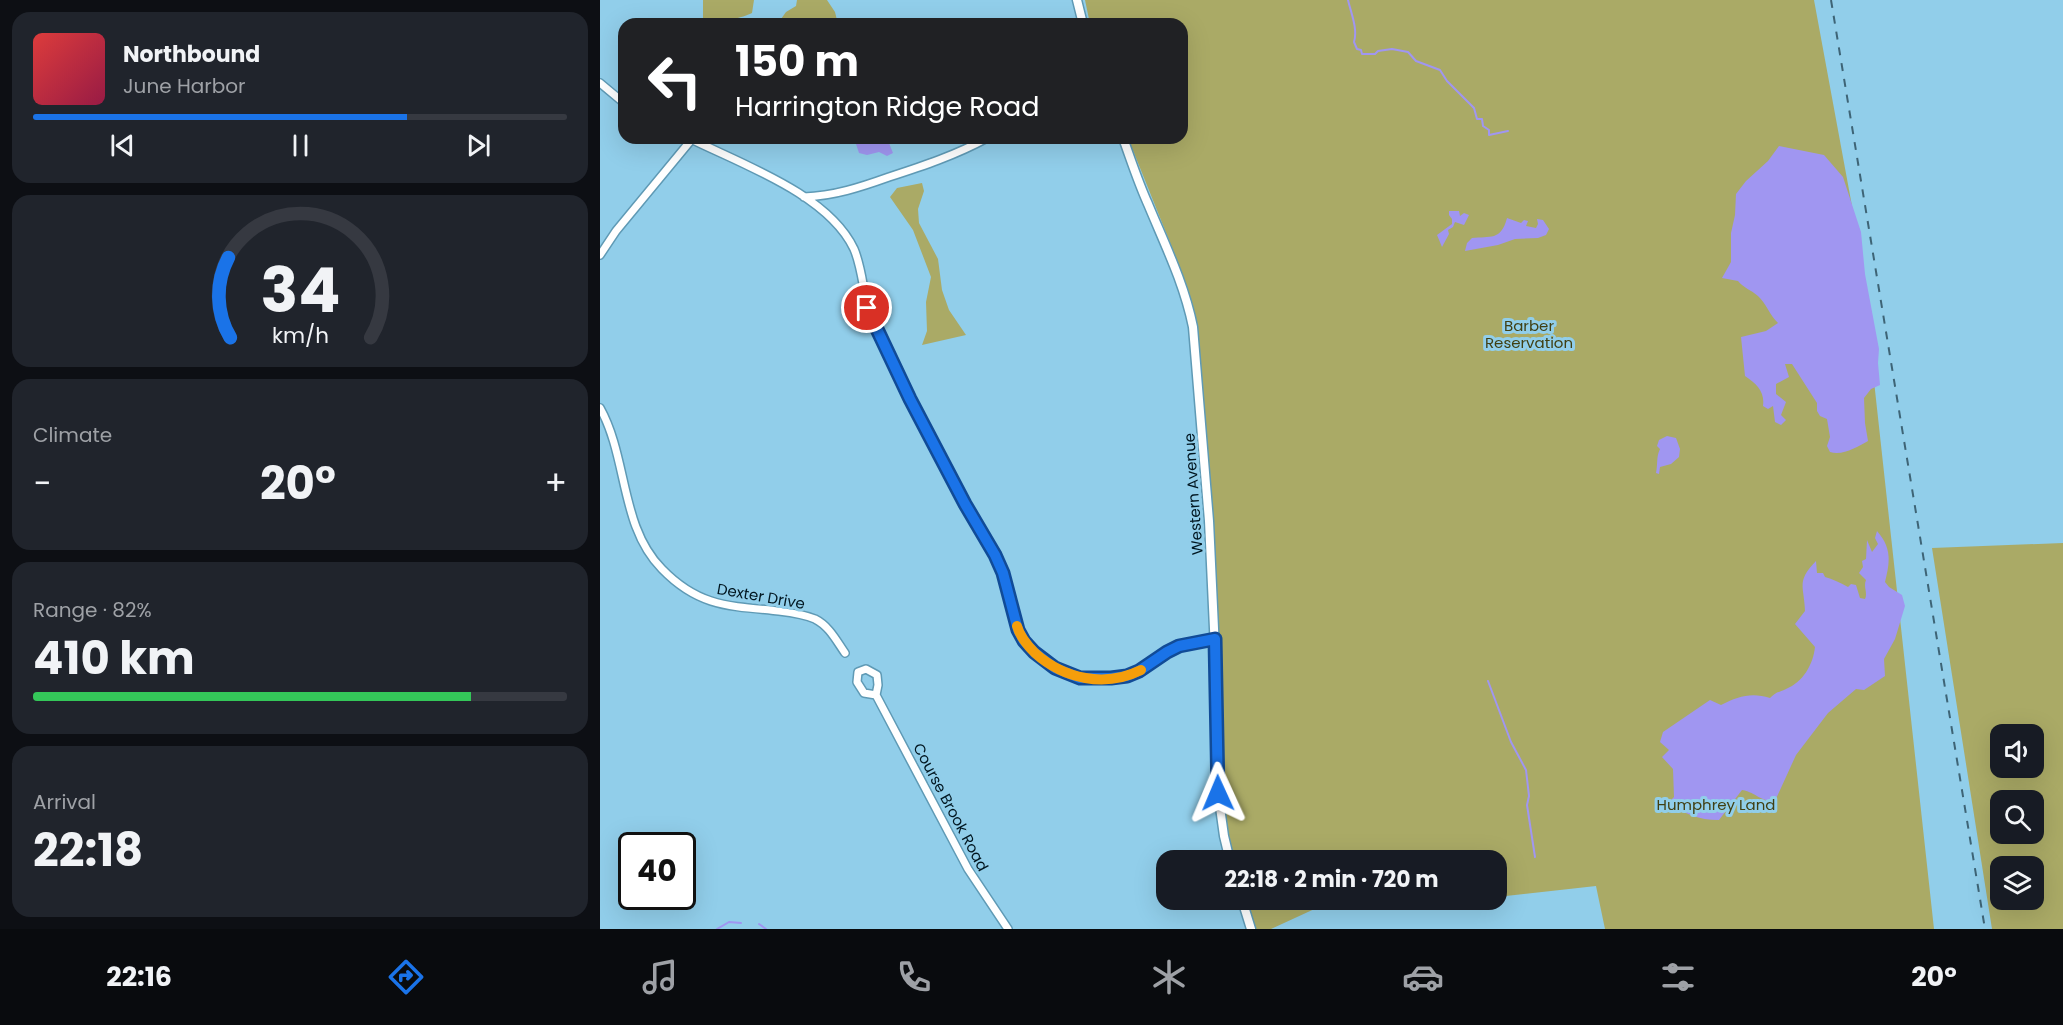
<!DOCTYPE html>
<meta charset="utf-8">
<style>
:root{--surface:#171b24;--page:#20242c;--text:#f1f3f6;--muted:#9ea1a6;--line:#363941;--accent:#1a73e8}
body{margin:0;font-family:Poppins,sans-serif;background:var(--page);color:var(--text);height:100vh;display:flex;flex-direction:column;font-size:22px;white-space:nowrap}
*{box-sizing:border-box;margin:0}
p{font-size:20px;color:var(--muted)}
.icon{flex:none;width:33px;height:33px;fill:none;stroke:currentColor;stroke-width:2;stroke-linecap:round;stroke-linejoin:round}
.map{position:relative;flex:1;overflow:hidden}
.sheet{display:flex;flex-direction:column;gap:12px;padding:12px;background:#0d0f14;width:600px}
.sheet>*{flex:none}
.hud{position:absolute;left:18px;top:18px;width:570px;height:126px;border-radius:18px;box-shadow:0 6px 24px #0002;background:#202124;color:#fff;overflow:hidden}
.fabs{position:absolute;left:1390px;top:724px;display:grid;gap:12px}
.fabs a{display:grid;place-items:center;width:54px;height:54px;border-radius:12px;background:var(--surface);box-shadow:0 6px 24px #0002;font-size:30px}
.speed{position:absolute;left:18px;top:832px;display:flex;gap:12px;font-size:30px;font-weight:700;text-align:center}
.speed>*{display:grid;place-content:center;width:78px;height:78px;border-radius:50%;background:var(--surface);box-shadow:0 6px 24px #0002;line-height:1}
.speed .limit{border:3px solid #111;border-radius:9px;background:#fff;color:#111}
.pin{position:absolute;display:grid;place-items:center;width:51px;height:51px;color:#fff;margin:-26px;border:3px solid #fff;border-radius:50%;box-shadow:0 2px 6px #0007}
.me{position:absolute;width:66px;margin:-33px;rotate:359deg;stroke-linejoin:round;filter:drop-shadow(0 0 4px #0008)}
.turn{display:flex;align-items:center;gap:21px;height:126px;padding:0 18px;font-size:27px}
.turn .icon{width:78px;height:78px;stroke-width:2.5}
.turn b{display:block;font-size:42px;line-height:51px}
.big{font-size:45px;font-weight:700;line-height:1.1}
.sheet .tile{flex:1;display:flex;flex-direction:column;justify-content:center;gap:9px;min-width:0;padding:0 21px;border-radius:18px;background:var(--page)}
.sheet .dial{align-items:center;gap:0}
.dial svg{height:156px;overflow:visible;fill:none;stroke:var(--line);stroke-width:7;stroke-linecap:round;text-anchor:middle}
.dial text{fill:var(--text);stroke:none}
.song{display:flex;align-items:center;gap:18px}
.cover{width:72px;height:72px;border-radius:9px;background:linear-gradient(135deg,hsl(0 70% 55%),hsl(340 70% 35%))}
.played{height:6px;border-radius:3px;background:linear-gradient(90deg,var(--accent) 70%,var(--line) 70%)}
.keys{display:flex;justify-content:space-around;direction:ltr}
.heat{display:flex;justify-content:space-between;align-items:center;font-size:33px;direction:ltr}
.charge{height:9px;border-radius:4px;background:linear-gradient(90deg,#34c759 82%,var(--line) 0)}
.trip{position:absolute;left:556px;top:850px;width:351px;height:60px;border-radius:18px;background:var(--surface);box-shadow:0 6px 24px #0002;font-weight:700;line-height:60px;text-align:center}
.tabs{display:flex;height:96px;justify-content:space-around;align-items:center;background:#090b0e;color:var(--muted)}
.tabs .icon{width:42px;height:42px}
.tabs .on{color:var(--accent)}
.tabs b{font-size:27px;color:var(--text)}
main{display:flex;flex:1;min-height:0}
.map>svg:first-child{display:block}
.green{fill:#aa6;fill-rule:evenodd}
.water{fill:#a096f1}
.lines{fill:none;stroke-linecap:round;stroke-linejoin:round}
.stream{stroke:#a096f1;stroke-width:2}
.minor-casing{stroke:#5f9ab5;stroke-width:10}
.tertiary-casing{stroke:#5f9ab5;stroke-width:11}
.minor{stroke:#fff;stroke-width:7}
.tertiary{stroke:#fff;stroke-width:8}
.rail{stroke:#3e6476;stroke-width:2;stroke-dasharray:8 8;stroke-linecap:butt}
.route-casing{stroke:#114b97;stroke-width:15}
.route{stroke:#1a73e8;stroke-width:10}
.slow{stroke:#f59e0b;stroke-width:10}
.labels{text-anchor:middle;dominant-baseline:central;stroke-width:6;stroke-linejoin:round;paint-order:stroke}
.park-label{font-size:15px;fill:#403f12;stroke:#91ceea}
.street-label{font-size:15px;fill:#001620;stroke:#91ceea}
</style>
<main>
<section class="sheet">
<div class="tile">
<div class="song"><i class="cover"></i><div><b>Northbound</b><p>June Harbor</p></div></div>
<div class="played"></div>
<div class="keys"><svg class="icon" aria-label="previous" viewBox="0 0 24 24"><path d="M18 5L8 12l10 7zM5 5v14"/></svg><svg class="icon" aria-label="pause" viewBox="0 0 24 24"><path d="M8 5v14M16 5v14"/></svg><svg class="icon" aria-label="next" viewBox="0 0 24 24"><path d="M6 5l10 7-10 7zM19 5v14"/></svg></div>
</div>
<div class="tile dial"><svg viewBox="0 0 100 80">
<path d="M14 69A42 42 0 1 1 86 69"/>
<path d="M14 69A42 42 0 0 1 13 28" stroke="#1a73e8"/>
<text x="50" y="56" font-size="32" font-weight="700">34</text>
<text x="50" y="72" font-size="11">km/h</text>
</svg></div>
<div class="tile"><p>Climate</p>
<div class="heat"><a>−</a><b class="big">20°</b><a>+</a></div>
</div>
<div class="tile"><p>Range · 82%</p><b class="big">410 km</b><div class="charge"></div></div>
<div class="tile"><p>Arrival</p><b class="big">22:18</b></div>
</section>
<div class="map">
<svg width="1463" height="929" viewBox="0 0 1463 929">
<rect width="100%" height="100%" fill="#91ceea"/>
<path class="green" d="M103,0H154L152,13C145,17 116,24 109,24L103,19Z
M197,0H227L235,12L238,24H183L181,19L186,12L196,6Z
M485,0H1214L1259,244L1334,929H1005L996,886L897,897V861H633L619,812L617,693L593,327L575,255L528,138H582V24H490Z
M322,183L324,191L318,209L319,223L338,259L342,290L349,310L366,335L322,345L327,331L326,302L331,277L313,230L290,197L297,188Z
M1463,543V929H1392L1332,548ZM1401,735H1434V768H1401ZM1401,801H1434V834H1401ZM1401,867H1434V900H1401Z
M644,900H764L721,906L671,929H651Z"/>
<path class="water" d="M254,138H287L293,153L287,156L279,152L267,155L259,153Z
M1179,146L1224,155L1243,177L1261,232L1265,274L1279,349L1278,363L1280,385L1271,389L1264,398L1265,423L1268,441C1257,447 1243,456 1230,452L1227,446L1230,437L1227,419L1220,416L1217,411V403L1192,364H1185L1189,377L1176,384V394L1186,402L1181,415L1186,420L1181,425L1175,422L1173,406L1168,409L1163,406C1165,392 1157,384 1145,376L1141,337L1166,331L1178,323C1170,316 1166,303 1158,296C1151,290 1144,288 1138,281L1122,278L1131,262V233L1135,215L1136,194L1146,181L1168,161Z
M849,211H859L860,216L864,213L869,215L864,225L855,222L853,227L848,230L849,234L842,247L837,235L852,224V219L849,215Z
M907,218L921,223L924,220L928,221L926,226L936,228L938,224L937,219L943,220L949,229L946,235L938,238L915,239L898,245L865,251L867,243L872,238C890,236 901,241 907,218Z
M1067,436L1076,438L1080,449L1079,457L1071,464L1060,467L1059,474L1056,473C1058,464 1056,457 1060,449L1057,446L1059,440Z
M1277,531C1292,548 1290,562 1285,582L1289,587L1302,595L1305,606L1295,639L1284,659L1285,676L1264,690L1256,689L1228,713L1196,755L1175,801C1158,801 1158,793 1142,790L1119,820C1098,820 1086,814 1068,803L1074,797L1073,769L1062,757L1069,750L1060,742L1063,732L1110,700L1121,705C1138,696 1152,692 1170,698C1177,691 1178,693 1186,689C1203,682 1213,665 1215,647L1195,624L1205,611C1204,585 1196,582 1216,561L1217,573H1223L1225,577C1232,579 1241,583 1248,587L1251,584L1256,585L1260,598L1265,599C1268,593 1263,587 1266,580L1259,573L1263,567L1262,561L1266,559L1267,540L1272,552L1278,544L1275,538Z"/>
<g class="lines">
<path class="stream" d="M748,0C751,13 758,29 754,42L757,49L761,50L762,54H775L778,51L792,49L808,52L816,61L840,70L847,81L874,108L877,119H882L883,126L889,130V135L908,131
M888,681L911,742L926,770L929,796L927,805L935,857
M159,924L166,929
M117,929L129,922L141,923"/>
<defs>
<path id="minor" d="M0,83L24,103
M89,138C141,164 228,194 254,249C263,270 263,294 270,316L335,448L395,555C406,579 409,605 418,630C421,640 430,648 437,655C462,676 494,685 527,676C542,672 553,660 566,653C581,644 598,642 615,639
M204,197C234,196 261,187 289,177C323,166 356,155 387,138
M0,255L16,231L92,139
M0,408C28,458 20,527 62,569C96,604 124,606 170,610C184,612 201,613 215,619C229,626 236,640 245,653
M276,695L264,693L257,682L258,672L266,669L277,675L278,685L276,695L368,869L408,929"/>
<path id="tertiary" d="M477,0L483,24
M523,138C531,160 538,182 548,204C565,245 584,283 593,327L609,521L617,693L618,793L624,836L630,861
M642,900L651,929"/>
</defs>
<use href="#minor" class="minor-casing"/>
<use href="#tertiary" class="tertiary-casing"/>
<use href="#minor" class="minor"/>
<use href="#tertiary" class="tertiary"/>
<path class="rail" d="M1231,0L1385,929"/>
</g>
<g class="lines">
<defs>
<path id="route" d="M267,308L310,399L365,504L395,555L403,573L418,630L424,641L434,652L455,668L480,678H511L527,676L539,671L567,652L579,646L615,639L618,793"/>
</defs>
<use href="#route" class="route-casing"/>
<use href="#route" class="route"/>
<path class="slow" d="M417,626C420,637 427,645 435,653C464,679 505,688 541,670"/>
</g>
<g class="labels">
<g class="park-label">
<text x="929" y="325">Barber<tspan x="929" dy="17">Reservation</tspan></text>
<text x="1116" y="804">Humphrey Land</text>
</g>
<g class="street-label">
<text transform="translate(593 494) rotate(-94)">Western Avenue</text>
<text transform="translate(161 596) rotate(10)">Dexter Drive</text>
<text transform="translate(351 807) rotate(62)">Course Brook Road</text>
</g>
</g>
</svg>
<div class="fabs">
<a><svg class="icon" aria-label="sound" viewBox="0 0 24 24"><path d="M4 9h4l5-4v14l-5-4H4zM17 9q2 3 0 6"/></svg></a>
<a><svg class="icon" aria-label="search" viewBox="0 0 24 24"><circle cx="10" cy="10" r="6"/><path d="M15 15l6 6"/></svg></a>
<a><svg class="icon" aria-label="layers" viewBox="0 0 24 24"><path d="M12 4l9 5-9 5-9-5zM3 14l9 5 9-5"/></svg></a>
</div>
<div class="speed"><div class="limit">40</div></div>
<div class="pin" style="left:267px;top:308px;background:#d93025"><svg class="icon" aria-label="arrive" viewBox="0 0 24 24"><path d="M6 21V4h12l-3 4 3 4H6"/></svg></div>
<svg class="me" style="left:618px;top:793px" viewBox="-20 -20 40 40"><path d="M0-17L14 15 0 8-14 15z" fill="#1a73e8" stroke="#fff" stroke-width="4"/></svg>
<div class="trip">22:18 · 2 min · 720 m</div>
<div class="hud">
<div class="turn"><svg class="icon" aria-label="left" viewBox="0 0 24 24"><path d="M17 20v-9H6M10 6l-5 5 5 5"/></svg><div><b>150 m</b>Harrington Ridge Road</div></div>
</div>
</div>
</main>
<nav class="tabs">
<b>22:16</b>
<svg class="icon on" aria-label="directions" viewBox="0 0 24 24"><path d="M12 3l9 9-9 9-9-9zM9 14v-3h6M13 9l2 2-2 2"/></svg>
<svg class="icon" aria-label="music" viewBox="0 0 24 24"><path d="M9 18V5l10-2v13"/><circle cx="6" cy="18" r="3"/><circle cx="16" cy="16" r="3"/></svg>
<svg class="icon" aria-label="phone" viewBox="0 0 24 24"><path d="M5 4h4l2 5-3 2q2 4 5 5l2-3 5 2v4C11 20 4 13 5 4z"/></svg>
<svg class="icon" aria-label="climate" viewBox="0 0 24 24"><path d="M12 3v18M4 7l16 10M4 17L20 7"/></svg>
<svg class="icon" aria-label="car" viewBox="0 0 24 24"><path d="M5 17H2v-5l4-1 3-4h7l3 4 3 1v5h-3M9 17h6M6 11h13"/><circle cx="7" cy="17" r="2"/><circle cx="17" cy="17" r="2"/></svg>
<svg class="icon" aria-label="filters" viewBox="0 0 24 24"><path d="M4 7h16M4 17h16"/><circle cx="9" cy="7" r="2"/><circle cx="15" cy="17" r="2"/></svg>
<b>20°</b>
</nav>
